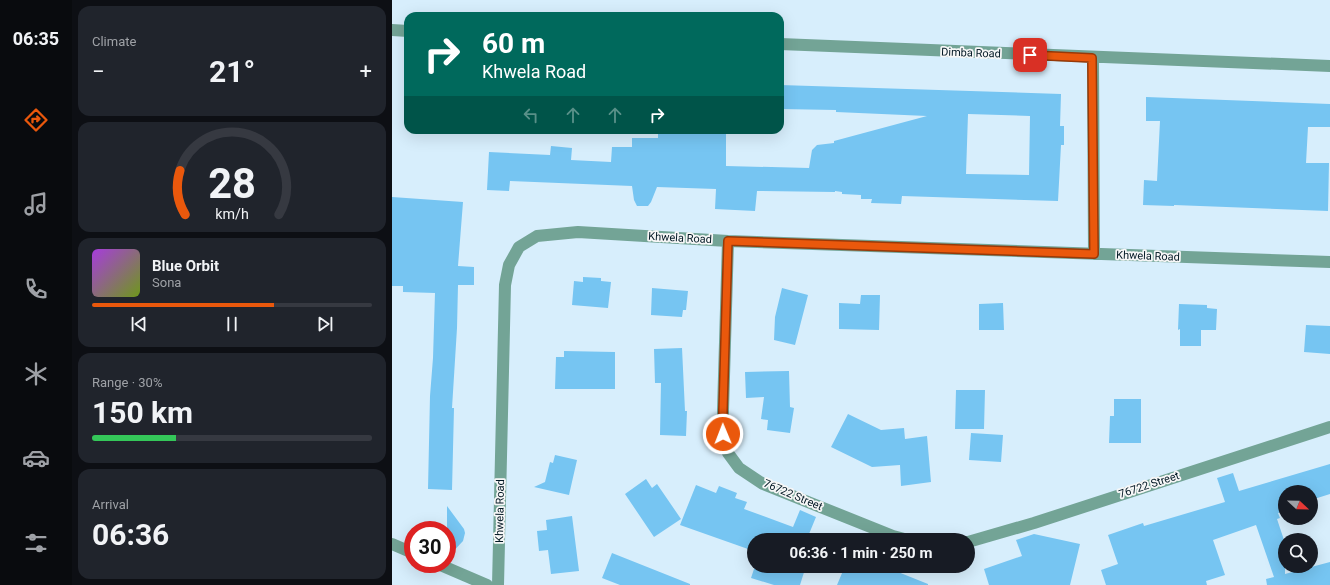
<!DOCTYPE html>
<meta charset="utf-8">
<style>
:root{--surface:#171b24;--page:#20242c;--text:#f1f3f6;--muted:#9ea1a6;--line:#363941;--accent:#ea580c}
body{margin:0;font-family:Roboto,sans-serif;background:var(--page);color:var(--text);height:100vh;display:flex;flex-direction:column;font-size:15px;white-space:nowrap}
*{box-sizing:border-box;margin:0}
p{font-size:13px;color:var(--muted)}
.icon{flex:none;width:22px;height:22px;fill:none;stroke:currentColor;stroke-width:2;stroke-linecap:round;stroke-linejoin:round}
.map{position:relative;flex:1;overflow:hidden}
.sheet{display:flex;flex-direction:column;gap:6px;padding:6px;background:#0d0f14;width:320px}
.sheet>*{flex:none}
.top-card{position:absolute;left:12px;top:12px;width:380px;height:122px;border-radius:12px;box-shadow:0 4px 16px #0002;background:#00695c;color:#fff;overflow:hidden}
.needle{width:26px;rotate:112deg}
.buttons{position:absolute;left:886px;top:485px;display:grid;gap:8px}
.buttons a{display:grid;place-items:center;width:40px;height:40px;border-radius:50%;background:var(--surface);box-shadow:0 4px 16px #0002;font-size:20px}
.speed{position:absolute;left:12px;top:521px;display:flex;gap:8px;font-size:20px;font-weight:700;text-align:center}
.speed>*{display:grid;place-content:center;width:52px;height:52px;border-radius:50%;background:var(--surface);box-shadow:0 4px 16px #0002;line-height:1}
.speed .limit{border:6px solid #d22;background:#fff;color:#111}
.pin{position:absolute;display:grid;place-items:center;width:34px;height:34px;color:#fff;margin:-17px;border-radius:8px;box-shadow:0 2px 6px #0006}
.me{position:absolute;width:44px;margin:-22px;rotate:359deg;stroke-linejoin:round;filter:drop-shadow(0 0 3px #0008)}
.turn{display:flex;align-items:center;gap:14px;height:84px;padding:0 12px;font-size:18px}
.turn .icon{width:52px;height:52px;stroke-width:2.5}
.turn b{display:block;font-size:28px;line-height:34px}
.lanes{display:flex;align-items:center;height:38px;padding:0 12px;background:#0003;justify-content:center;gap:20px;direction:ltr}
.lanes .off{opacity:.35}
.big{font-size:30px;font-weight:700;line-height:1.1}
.sheet .widget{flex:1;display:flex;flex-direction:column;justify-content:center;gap:6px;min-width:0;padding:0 14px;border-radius:12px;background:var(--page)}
.sheet .dial{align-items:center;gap:0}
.dial svg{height:104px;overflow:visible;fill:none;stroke:var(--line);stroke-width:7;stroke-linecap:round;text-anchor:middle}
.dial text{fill:var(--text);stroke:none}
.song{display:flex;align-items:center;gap:12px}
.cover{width:48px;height:48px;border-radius:6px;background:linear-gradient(135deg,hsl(280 70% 55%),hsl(80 70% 35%))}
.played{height:4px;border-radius:2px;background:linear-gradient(90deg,var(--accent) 65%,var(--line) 65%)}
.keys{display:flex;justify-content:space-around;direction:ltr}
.heat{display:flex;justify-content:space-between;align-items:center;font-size:22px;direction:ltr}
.charge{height:6px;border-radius:3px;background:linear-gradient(90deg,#34c759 30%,var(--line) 0)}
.trip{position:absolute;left:355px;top:533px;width:228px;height:40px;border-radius:20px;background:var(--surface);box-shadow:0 4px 16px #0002;font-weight:700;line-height:40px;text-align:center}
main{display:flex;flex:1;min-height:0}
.tab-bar{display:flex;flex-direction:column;width:72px;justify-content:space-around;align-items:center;background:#090b0e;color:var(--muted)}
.tab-bar .icon{width:28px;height:28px}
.tab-bar .active{color:var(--accent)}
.tab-bar b{font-size:18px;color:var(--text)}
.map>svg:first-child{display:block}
.building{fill:#76c5f2;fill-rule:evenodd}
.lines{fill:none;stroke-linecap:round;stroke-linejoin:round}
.street{stroke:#73a496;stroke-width:12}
.route-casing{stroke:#983908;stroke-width:10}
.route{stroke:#ea580c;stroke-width:7}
.labels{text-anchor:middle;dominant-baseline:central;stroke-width:3.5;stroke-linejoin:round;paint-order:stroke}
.street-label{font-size:11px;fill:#011723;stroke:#f7f7f7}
</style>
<main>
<nav class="tab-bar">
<b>06:35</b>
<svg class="icon active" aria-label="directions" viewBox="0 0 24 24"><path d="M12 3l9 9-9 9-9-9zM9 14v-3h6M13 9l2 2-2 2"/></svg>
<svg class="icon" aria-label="music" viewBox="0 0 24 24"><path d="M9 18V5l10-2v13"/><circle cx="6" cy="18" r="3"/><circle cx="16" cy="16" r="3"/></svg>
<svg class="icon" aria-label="phone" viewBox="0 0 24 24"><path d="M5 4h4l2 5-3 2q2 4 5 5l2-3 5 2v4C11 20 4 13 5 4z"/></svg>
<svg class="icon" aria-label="climate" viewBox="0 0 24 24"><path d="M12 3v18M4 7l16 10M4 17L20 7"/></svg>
<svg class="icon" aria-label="car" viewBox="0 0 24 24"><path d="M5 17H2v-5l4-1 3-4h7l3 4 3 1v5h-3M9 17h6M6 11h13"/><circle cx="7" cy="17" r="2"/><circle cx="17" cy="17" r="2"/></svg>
<svg class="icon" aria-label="filters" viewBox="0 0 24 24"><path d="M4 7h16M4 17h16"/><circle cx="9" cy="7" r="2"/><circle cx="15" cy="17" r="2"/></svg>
</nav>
<section class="sheet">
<div class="widget"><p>Climate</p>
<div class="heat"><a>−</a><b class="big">21°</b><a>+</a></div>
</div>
<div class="widget dial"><svg viewBox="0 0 100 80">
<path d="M14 69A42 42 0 1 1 86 69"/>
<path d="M14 69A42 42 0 0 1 10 35" stroke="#ea580c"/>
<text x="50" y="56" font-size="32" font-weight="700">28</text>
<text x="50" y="72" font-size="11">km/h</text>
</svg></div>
<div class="widget">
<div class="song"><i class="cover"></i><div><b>Blue Orbit</b><p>Sona</p></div></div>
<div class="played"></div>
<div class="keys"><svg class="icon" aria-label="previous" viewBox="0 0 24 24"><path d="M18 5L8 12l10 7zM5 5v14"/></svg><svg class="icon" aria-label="pause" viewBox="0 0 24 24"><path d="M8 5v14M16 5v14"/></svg><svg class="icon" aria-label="next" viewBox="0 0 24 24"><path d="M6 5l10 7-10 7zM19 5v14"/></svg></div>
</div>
<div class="widget"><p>Range · 30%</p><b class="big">150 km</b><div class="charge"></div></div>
<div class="widget"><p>Arrival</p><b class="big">06:36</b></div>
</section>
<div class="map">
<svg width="938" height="585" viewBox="0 0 938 585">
<rect width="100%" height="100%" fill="#d7eefc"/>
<path class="building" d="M388,85L669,94L668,126H672V145H669L666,201L510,196L509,204L479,203L480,199H469V195L450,194V192L443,191V192L365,191L363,211L323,209L324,189L265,187L259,202L256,206H245L242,200L240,186L118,181L117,191L95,190L97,152L158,155L159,146L180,148L179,160L219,162L220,147H240V138H266V130H334V166L417,168L420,150L425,145L442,143V141L535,116L444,112V110L388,109ZM576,114L638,116L637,175L574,174Z
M754,97L938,104V127H916L914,163H937L936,211L782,205V206L751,205L752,180L765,181L768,121H754Z
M0,197L71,202L66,266L82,267V285H66L65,328L60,408H62L60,490L36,489L38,396L41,358L43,293L11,292V286H0Z
M191,277L209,278V281L219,282L216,308L180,305L182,281L191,282Z
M260,288L296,291L294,310H291L290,317L259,315Z
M390,288L416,295L403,345L382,340L383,317Z
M469,295H488L487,330L447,329V303L468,304Z
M611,303L612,330H587V304Z
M787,304L815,305V308L825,309L824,330H809V346H788V329L786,330Z
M914,325L938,326V354L912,352Z
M290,348L293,411H295L294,436L268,435L269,383H263L262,349Z
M172,351L223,352V389H163L164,357H172Z
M397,371L398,407L402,408L398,433L375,430L376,420L369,419L372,397L354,398L353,372Z
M564,390H593L592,429H563Z
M722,399H749V443H717L718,416H722Z
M456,414L489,430L512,428L513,439L535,436L539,482L509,486L508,465L480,467L439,447Z
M579,433L611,435L609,462L577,460Z
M163,455L185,460L177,495L142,487L153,482L158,462L161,463Z
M938,464V494L919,500V492H893V511L886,513L888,518L885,519L893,543V574L938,562V585H875L874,579L882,577L864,525L821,540L833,575L814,581L815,585H714L709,570L726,564L716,535L751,523L752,526L833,502L825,478L841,473L847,491Z
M254,479L260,488L265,484L289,519L262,537L233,494Z
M304,485L324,493L327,486L345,493L343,498L355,502L352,509L401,527L408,510L424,517L417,534L420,535L418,540H362V559L359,558L361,552L356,549L288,525Z
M55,506L72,529L73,533L71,541L55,558Z
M180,516L187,571L159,574L156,550L147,551L145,531L155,530L154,520Z
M642,534L688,544L678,585H597L592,569L630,556L624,540Z
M220,553L298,584V585H228L210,578Z
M363,566H414L408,585H382L359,578Z
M453,566H491L536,584V585H445Z"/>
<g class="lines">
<path class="street" d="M0,30L16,31
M388,44L938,66
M701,58L702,254
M336,241L331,410V434L336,453L347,468L371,484L501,536L516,540
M576,542L642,523L938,427
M0,544L21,553
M46,564L95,585
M106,585L113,285L117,265L127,247L145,236L186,232L336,241L938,262"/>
</g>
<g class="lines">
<defs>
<path id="route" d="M331,434V410L336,241L702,254L700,58L638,55"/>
</defs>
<use href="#route" class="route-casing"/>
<use href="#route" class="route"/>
</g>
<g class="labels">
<g class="street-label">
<text transform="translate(579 53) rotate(2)">Dimba Road</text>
<text transform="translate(288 238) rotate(3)">Khwela Road</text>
<text transform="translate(756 256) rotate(2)">Khwela Road</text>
<text transform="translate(757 485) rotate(-18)">76722 Street</text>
<text transform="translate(401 495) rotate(23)">76722 Street</text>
<text transform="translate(108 511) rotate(-89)">Khwela Road</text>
</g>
</g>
</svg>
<div class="buttons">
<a><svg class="needle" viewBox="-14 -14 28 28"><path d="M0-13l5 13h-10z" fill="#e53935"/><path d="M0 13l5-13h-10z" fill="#9ea1a6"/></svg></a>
<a><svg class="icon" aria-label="search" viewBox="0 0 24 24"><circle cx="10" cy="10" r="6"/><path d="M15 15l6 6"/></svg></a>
</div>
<div class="speed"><div class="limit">30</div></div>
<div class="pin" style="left:638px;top:55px;background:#d93025"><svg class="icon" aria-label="arrive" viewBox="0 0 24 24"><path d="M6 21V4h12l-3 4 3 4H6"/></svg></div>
<svg class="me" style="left:331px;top:434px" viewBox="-20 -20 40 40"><circle r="17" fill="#ea580c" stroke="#fff" stroke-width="3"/><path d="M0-11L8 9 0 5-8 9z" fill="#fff"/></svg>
<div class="trip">06:36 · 1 min · 250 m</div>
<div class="top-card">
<div class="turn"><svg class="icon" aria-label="right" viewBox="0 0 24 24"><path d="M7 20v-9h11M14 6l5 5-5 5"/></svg><div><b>60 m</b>Khwela Road</div></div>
<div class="lanes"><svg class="icon off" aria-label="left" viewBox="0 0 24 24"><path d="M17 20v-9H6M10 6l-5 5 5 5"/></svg><svg class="icon off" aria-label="ahead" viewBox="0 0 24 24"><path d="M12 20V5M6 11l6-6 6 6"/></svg><svg class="icon off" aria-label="ahead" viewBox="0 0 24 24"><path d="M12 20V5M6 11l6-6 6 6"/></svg><svg class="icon" aria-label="right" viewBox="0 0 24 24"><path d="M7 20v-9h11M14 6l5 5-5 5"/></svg></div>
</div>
</div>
</main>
